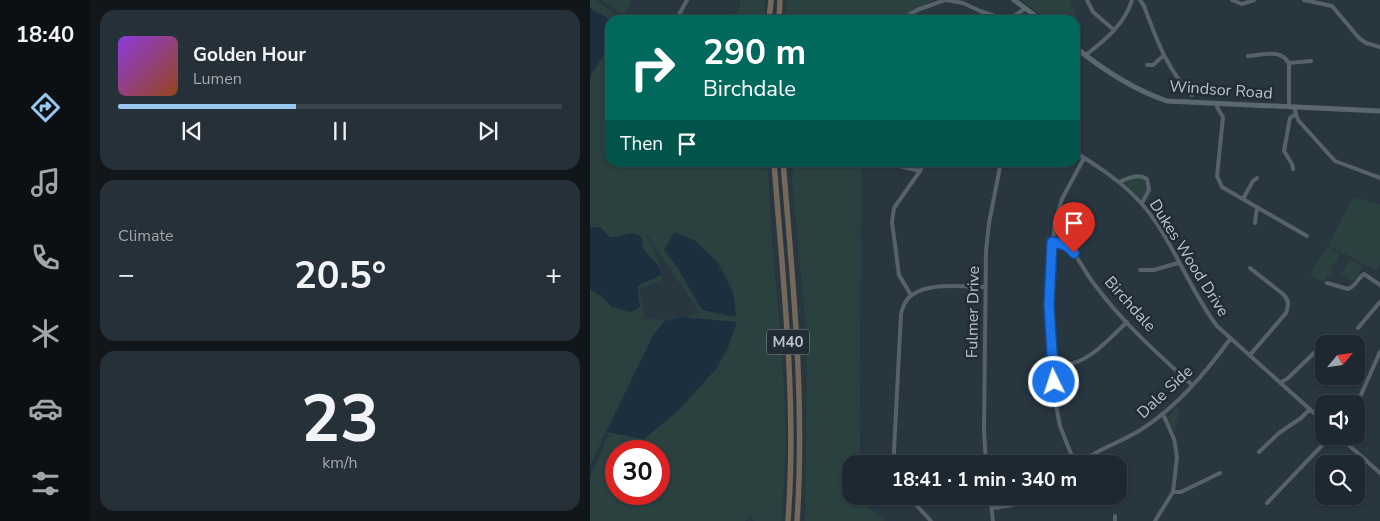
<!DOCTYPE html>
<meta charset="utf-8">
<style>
:root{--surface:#1e2830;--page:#263038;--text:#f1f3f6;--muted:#a1a6ab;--line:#3c444c;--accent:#98c7f0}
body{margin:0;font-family:"Nunito Sans",sans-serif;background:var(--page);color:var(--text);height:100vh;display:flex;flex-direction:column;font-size:19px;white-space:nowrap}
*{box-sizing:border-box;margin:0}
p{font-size:16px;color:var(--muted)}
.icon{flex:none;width:28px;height:28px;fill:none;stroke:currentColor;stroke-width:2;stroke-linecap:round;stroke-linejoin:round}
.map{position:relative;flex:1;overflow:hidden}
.sheet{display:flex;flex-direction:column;gap:10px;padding:10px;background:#10161a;width:500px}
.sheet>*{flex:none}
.hud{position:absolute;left:15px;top:15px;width:475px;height:152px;border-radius:15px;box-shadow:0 1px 4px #0004,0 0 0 1px var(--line);background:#00695c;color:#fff;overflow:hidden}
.needle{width:32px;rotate:61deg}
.buttons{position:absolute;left:725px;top:335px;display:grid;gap:10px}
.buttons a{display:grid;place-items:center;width:50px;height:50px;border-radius:10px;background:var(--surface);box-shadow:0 1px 4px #0004,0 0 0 1px var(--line);font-size:25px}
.speed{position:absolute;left:15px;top:440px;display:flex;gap:10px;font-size:25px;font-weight:700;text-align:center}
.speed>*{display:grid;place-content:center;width:65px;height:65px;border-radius:50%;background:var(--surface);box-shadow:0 1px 4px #0004,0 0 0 1px var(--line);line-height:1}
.speed .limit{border:8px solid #d22;background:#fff;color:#111}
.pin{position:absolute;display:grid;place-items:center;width:42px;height:42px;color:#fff;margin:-51px -21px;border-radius:50% 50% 50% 0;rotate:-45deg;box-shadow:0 0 5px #0007}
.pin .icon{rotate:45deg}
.me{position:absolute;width:55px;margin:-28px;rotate:356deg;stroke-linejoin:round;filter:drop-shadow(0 0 4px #0008)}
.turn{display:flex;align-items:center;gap:18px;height:105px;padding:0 15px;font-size:22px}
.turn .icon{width:65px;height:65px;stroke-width:2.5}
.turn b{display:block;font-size:35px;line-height:42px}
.then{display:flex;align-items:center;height:48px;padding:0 15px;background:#0003;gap:10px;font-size:19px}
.big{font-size:38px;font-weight:700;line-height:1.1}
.sheet .card{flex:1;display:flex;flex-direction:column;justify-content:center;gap:8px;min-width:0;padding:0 18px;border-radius:15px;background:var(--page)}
.sheet .dial{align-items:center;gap:0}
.dial b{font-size:65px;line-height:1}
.song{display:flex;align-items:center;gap:15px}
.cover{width:60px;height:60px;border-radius:8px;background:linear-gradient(135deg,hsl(270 70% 55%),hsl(20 70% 35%))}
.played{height:5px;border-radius:2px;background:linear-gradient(90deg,var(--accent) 40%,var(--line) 40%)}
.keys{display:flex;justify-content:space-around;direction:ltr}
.heat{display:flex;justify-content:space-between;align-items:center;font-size:28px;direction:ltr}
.trip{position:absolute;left:252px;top:455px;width:285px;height:50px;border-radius:15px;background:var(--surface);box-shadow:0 1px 4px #0004,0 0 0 1px var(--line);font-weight:700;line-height:50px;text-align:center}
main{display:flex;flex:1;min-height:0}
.menu{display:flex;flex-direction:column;width:90px;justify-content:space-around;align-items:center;background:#0c1013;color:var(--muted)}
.menu .icon{width:35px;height:35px}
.menu .on{color:var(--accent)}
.menu b{font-size:22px;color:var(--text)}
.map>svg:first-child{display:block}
.green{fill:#2a4140;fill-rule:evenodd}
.water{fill:#1c2f3e}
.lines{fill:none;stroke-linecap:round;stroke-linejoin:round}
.stream{stroke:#1c2f3e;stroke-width:1}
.minor{stroke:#57616a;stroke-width:4}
.major{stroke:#5b6770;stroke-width:5}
.highway{stroke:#75675a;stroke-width:5.5}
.route-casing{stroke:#114b97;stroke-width:12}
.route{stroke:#1a73e8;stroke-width:9}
.labels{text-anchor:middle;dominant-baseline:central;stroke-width:5;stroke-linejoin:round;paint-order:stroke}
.shield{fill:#212c35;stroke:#8b959d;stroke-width:1}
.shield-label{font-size:15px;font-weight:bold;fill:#b9c2ca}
.street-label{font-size:16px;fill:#b9c2ca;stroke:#212c35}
</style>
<main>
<nav class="menu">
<b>18:40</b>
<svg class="icon on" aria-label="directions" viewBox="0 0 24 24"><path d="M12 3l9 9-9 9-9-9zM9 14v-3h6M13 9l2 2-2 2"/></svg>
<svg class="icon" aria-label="music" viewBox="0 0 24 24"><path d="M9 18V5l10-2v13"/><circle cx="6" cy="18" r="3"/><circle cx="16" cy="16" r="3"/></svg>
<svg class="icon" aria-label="phone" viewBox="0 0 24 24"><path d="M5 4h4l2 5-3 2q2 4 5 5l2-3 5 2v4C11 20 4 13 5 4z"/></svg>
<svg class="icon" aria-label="climate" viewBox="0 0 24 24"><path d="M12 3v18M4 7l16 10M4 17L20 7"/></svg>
<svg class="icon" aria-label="car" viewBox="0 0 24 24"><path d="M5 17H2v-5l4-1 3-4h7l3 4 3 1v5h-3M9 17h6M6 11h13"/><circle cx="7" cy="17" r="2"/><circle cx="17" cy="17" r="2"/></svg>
<svg class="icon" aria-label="filters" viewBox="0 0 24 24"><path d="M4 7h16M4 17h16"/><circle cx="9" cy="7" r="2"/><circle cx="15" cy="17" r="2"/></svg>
</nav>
<section class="sheet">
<div class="card">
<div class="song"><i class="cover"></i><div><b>Golden Hour</b><p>Lumen</p></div></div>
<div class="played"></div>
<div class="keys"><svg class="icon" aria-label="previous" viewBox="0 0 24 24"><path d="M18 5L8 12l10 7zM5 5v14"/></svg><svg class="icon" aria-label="pause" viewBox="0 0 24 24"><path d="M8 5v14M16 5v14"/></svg><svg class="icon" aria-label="next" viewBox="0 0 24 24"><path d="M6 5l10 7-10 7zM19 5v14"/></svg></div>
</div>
<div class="card"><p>Climate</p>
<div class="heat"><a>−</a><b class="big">20.5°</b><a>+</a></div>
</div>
<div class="card dial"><b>23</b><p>km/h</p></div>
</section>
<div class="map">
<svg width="790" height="521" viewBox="0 0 790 521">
<rect width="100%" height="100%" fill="#283640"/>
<path class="green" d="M0,0H6L32,20H20V162L177,163L183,253L192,353L196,433L192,521H165L160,515L155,521H0V477L19,434L15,433L0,466ZM55,232L110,313L109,314L72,320L49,318H55L49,289L71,280L72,270ZM26,451H69V494H26Z
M12,0H41L35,16Z
M150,0H175L174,20H140L149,9Z
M197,0H342V1L308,20H195Z
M431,0H480L492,29L485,37V20H457Z
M202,163H271L270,464H261V496H270V500L295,521H215L217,373L216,327L202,181L203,172Z
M537,178C548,178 554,176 559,187L551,198L534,183Z
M763,197L790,205V263L785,270L738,245Z
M737,246L750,254L741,269L744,271L740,278L737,276L733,282L720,275Z
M760,259L772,266L764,281L751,274Z
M587,407L590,410L584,433L577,418Z"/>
<path class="water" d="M0,8L21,20L20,45L0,77Z
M0,227H10L20,237C34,238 37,228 52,237L53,249L71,269V275L47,286L50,306L48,309L40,312L22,307L11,296L0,289Z
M84,232L104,240L127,261L143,292L146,314L145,317L112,310L87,267L74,250Z
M92,317L147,322L137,350L126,369L88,411L54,439L16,432L62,337L74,321Z"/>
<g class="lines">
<path class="stream" d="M0,471L18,432"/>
<path class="minor" d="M356,0L373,3L390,11L408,17L424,16L436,8
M497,0L503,12L524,30
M550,0L554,6C567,40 576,68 602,95
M642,0L652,4L664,0
M714,0L742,6L769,38L776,43L790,47
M86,20L97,0
M310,20L327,10L355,0
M485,55L490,51
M496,55C515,40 535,24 542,0
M658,56C672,55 692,48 699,64V106
M699,63L721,61
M557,65H563L573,56
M627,103V107L633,117L627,176L632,187L717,236
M704,107L708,120L745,161L790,178
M485,152C509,167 532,182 551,203C583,239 598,288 627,326L734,422
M293,162L330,171
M703,169L702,164L694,151L700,118L706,114
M529,182C539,178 547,173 557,179L559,190L552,203
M653,199L663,181L667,178
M665,223L667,207
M462,242L474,244L479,247C489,258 495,273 505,285C532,322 568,354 602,385
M550,270H564L588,263
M737,283L758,289C767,286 768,277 774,274L790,285
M321,295L309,275L302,222L304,208L330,171L334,162
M768,328L790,302
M660,355L696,313C699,305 699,300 693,294L660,268
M462,365C469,364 476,365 483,363C502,359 523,335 537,322
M691,382L697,379L725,352L734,354
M766,406L790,352
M754,436L752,439L790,473
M669,452L689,433L711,418L720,409
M305,464L304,451L311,314C312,310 313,306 315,303C327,280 373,287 395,287
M396,464L394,431L396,251L399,223L411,162
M485,464L470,426L465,400L459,306L460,273L465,221L472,199L494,158
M488,464C507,449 532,442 552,429C588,406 616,372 641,338
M583,492H591L630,473
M318,496L341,521
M400,496L403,521
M677,503L741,436
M402,508C417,507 431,504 445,496
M525,516V521
M565,521L583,492L587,457L584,439L573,414"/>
<path class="major" d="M424,0L451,20
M485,47C512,69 545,90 577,101L790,111"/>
<path class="highway" d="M179,20L181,0
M189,20L190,0
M184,162C193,282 207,401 198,521
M193,162C203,282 215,401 207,521"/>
</g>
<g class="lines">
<defs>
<path id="route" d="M464,382L459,306L462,242C472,244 478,245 484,253"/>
</defs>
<use href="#route" class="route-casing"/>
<use href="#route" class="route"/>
</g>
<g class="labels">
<rect class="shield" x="177" y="329.5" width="42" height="25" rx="4"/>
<g class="shield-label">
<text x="198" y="342">M40</text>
</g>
<g class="street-label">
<text transform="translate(631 90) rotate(4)">Windsor Road</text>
<text transform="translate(599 258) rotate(58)">Dukes Wood Drive</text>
<text transform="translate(540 304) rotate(48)">Birchdale</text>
<text transform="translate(383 312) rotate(-89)">Fulmer Drive</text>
<text transform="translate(575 392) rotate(-43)">Dale Side</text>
</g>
</g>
</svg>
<div class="buttons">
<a><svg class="needle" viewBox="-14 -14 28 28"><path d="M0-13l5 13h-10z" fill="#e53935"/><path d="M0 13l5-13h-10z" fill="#a1a6ab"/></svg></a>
<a><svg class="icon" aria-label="sound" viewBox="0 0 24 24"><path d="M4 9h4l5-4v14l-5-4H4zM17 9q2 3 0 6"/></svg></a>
<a><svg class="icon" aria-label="search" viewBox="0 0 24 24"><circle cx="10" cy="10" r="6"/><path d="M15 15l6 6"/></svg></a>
</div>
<div class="speed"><div class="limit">30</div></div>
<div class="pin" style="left:484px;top:253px;background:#d93025"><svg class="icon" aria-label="arrive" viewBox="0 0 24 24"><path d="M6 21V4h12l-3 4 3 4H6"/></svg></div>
<svg class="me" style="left:464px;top:382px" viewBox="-20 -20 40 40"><circle r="17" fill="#1a73e8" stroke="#fff" stroke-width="3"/><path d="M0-11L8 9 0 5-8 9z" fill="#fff"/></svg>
<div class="trip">18:41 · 1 min · 340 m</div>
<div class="hud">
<div class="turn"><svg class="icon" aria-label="right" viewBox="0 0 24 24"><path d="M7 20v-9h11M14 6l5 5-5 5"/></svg><div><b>290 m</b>Birchdale</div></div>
<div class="then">Then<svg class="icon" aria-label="arrive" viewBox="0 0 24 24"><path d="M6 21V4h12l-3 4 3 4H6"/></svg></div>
</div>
</div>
</main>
